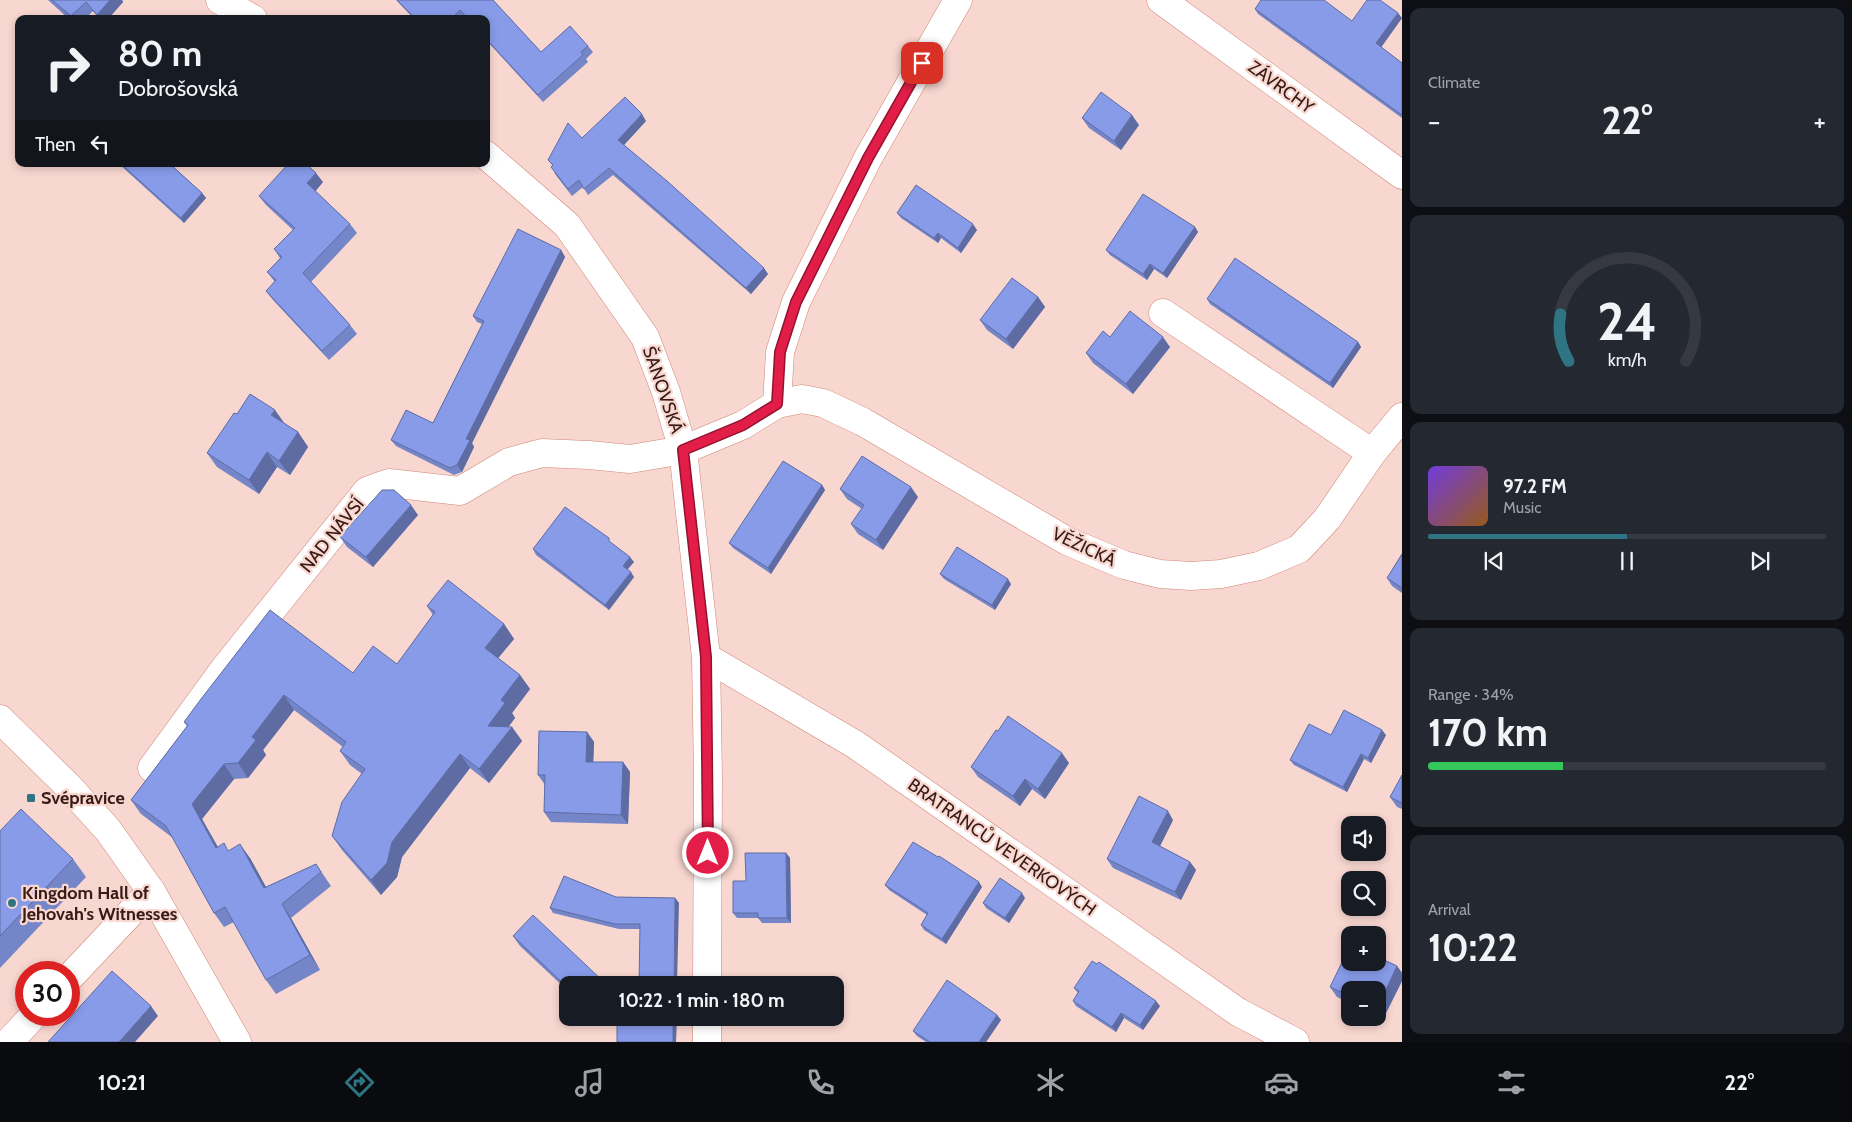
<!DOCTYPE html>
<meta charset="utf-8">
<style>
:root{--surface:#171b24;--page:#242831;--text:#f1f3f6;--muted:#9ea1a6;--line:#363941;--accent:#2e7482}
body{margin:0;font-family:Cabin,sans-serif;background:var(--page);color:var(--text);height:100vh;display:flex;flex-direction:column;font-size:19px;white-space:nowrap}
*{box-sizing:border-box;margin:0}
p{font-size:16px;color:var(--muted)}
.icon{flex:none;width:28px;height:28px;fill:none;stroke:currentColor;stroke-width:2;stroke-linecap:round;stroke-linejoin:round}
.map{position:relative;flex:1;overflow:hidden}
.sheet{display:flex;flex-direction:column;gap:8px;padding:8px;background:#0d0f14;width:450px}
.sheet>*{flex:none}
.hud{position:absolute;left:15px;top:15px;width:475px;height:152px;border-radius:10px;box-shadow:0 2px 8px #0003;background:#171b24;color:var(--text);overflow:hidden}
.fabs{position:absolute;left:1341px;top:816px;display:grid;gap:10px}
.fabs a{display:grid;place-items:center;width:45px;height:45px;border-radius:10px;background:var(--surface);box-shadow:0 2px 8px #0003;font-size:25px}
.speed{position:absolute;left:15px;top:961px;display:flex;gap:10px;font-size:25px;font-weight:700;text-align:center}
.speed>*{display:grid;place-content:center;width:65px;height:65px;border-radius:50%;background:var(--surface);box-shadow:0 2px 8px #0003;line-height:1}
.speed .limit{border:8px solid #d22;background:#fff;color:#111}
.pin{position:absolute;display:grid;place-items:center;width:42px;height:42px;color:#fff;margin:-21px;border-radius:10px;box-shadow:0 2px 8px #0006}
.me{position:absolute;width:55px;margin:-28px;rotate:0deg;stroke-linejoin:round;filter:drop-shadow(0 0 4px #0008)}
.turn{display:flex;align-items:center;gap:18px;height:105px;padding:0 20px;font-size:22px}
.turn .icon{width:65px;height:65px;stroke-width:2.5}
.turn b{display:block;font-size:35px;line-height:42px}
.then{display:flex;align-items:center;height:48px;padding:0 20px;background:#0003;gap:10px;font-size:19px}
.big{font-size:38px;font-weight:700;line-height:1.1}
.sheet .card{flex:1;display:flex;flex-direction:column;justify-content:center;gap:8px;min-width:0;padding:0 18px;border-radius:10px;background:var(--page)}
.sheet .dial{align-items:center;gap:0}
.dial svg{height:130px;overflow:visible;fill:none;stroke:var(--line);stroke-width:7;stroke-linecap:round;text-anchor:middle}
.dial text{fill:var(--text);stroke:none}
.song{display:flex;align-items:center;gap:15px}
.cover{width:60px;height:60px;border-radius:8px;background:linear-gradient(135deg,hsl(260 70% 55%),hsl(30 70% 35%))}
.played{height:5px;border-radius:2px;background:linear-gradient(90deg,var(--accent) 50%,var(--line) 50%)}
.keys{display:flex;justify-content:space-around;direction:ltr}
.heat{display:flex;justify-content:space-between;align-items:center;font-size:28px;direction:ltr}
.charge{height:8px;border-radius:4px;background:linear-gradient(90deg,#34c759 34%,var(--line) 0)}
.trip{position:absolute;left:559px;top:976px;width:285px;height:50px;border-radius:10px;background:var(--surface);box-shadow:0 2px 8px #0003;font-weight:700;line-height:50px;text-align:center}
.menu{display:flex;height:80px;justify-content:space-around;align-items:center;background:#090b0e;color:var(--muted)}
.menu .icon{width:35px;height:35px}
.menu .selected{color:var(--accent)}
.menu b{font-size:22px;color:var(--text)}
main{display:flex;flex:1;min-height:0}
.map>svg:first-child{display:block}
.lines{fill:none;stroke-linecap:round;stroke-linejoin:round}
.street-casing{stroke:#d08677;stroke-width:29}
.secondary-casing{stroke:#d08677;stroke-width:29}
.street{stroke:#fff;stroke-width:28}
.secondary{stroke:#fff;stroke-width:28}
.wall{fill:#7485c8}
.shaded-wall{fill:#5e6ca3}
.building{fill:#879be9;stroke:#5e6ca3}
.route-casing{stroke:#92132f;stroke-width:12}
.route{stroke:#e11d48;stroke-width:9}
.poi-dot{fill:#2e7482;stroke:#f8d7d0;stroke-width:2}
.labels{text-anchor:middle;dominant-baseline:central;stroke-width:4.5;stroke-linejoin:round;paint-order:stroke}
.street-label{font-size:18px;fill:#381b15;stroke:#f8d7d0}
.poi-label{font-size:18px;font-weight:bold;fill:#381b15;stroke:#f8d7d0;text-anchor:start}
</style>
<main>
<div class="map">
<svg width="1402" height="1042" viewBox="0 0 1402 1042">
<rect width="100%" height="100%" fill="#f8d7d0"/>
<g class="lines">
<defs>
<path id="street" d="M220,0L253,19
M1161,0L1402,175
M486,155L567,225L645,337L666,392L683,450L706,657L708,777L707,985
M1163,313L1372,453
M777,404L802,399L823,403L863,422L1067,541L1124,565L1160,574L1191,576L1221,574L1259,566L1299,549L1327,519L1372,453L1402,417
M706,657L856,745L1238,1012L1295,1042
M152,768L225,668L367,491L389,483L460,491L509,462L542,453L589,455L630,459L683,450L743,425L777,404L780,352L796,302L868,158L958,0
M69,978L151,891
M9,1042L34,1015
M707,1042V1018"/>
<path id="secondary" d="M0,719L68,786L108,830L151,891L237,1042"/>
</defs>
<use href="#street" class="street-casing"/>
<use href="#secondary" class="secondary-casing"/>
<use href="#street" class="street"/>
<use href="#secondary" class="secondary"/>
</g>
<path class="wall" d="M48,0H122L123,2L108,19H99L93,11L85,19H69Z
M396,0H493L541,52L588,46L593,52L586,59L588,62L543,102L486,40V19H466L465,17L462,19H414Z
M1255,9L1352,21L1402,18L1381,47L1402,63V118L1258,14Z
M1082,118L1139,125L1121,150L1089,128Z
M646,121L624,145L768,274L751,294L613,175L588,195L583,187L572,196L555,174L552,165L548,160L582,138Z
M119,164H170L202,193L206,198L184,223Z
M323,182L315,191L350,224L357,233L311,282L350,325L357,334L329,360L273,300L266,291L275,282L267,272L280,258L274,249L293,230L266,205L259,196Z
M897,213L977,230L961,253L941,238L938,243L901,218Z
M1195,227L1198,232L1167,278L1154,269L1147,280L1110,255L1106,250Z
M561,250L565,257L472,443L474,447L462,472L454,475L396,446L391,440L433,423L482,324L477,322L473,316Z
M1038,297L1045,307L1013,349L987,330L980,320Z
M1207,299L1358,342L1361,347L1333,388L1210,304Z
M1110,337L1170,347L1133,394L1093,363L1086,353Z
M237,414L285,424L298,432L308,447L290,475L277,467L259,494L217,467L207,453Z
M822,485L825,490L771,574L733,548L729,543Z
M840,489L918,497L883,550L858,534L851,524L862,509L847,499Z
M418,515L373,567L347,547L340,537Z
M533,549L634,562L627,570L634,577L609,610L536,555Z
M1402,554V593L1392,586L1387,578Z
M940,574L1011,584L995,610L944,579Z
M427,606L504,624L514,639L498,658L520,675L530,689L512,713L515,718L508,727H512L522,741L489,783L470,768L402,857L397,877L381,895L342,850L332,836L362,774L350,765L340,751L343,747L294,710L263,750L266,755L248,778L234,779L202,819L218,847L250,858L266,887L316,864L331,886L291,918L320,970L276,994L266,980L234,922L224,927L214,913L173,838L141,814L131,800L187,726L184,722L353,673L397,664L433,615Z
M998,731L1069,763L1045,799L1032,789L1020,806L978,777L971,767Z
M587,732L594,742L593,762H623L630,772L628,824L551,822L544,812L545,785L538,775Z
M1331,735H1386L1371,763L1364,759L1347,792L1294,765L1290,760Z
M1402,775V809L1397,807L1390,797Z
M1173,820L1160,846L1190,862L1196,870L1181,900L1113,868L1107,859Z
M0,831L73,859L86,877L0,968Z
M786,853L790,858L791,923H762L758,918H737L733,913L746,881Z
M885,885L982,887L946,944L924,930L921,925L927,915L889,890Z
M616,897L675,898L679,903L640,929H619L553,913L550,908Z
M1025,898L1009,923L986,908L983,903Z
M513,936L604,982L606,985H568V991L520,946Z
M1397,966L1402,973V981L1383,1019L1378,1016V990H1350V1003L1337,997L1330,987Z
M1074,988L1160,1006L1143,1030L1124,1018L1116,1032L1076,1006L1073,1001L1078,993Z
M997,1015L1001,1020L986,1042H926L917,1036L913,1031Z"/>
<path class="shaded-wall" d="M110,0H122L123,2L108,19H99L97,15Z
M1398,13L1402,18L1380,49L1376,43Z
M642,114L646,121L623,146L618,140Z
M1132,115L1139,125L1121,150L1114,141Z
M316,173L323,182L314,193L307,183Z
M202,193L206,198L184,223L181,218Z
M973,224L977,230L961,253L958,248Z
M1195,227L1198,232L1167,278L1163,273Z
M938,233L941,238L938,243L934,238Z
M561,250L565,257L472,443L474,447L462,472L457,465L466,439Z
M1150,264L1154,269L1147,280L1143,274Z
M764,268L768,274L751,294L746,288Z
M1038,297L1045,307L1013,349L1006,339Z
M1163,337L1170,347L1133,394L1126,384Z
M1358,342L1361,347L1333,388L1330,383Z
M275,410L285,424L271,415Z
M298,432L308,447L290,475L279,461Z
M267,452L277,467L259,494L249,480Z
M822,485L825,490L771,574L768,568Z
M911,487L918,497L883,550L876,540Z
M411,505L418,515L373,567L366,557Z
M630,557L634,562L626,571L623,566Z
M631,572L634,577L609,610L605,605Z
M1008,579L1011,584L995,610L992,605Z
M504,624L514,639L495,662L485,648Z
M520,675L530,689L512,713L515,718L498,741L488,726L501,700Z
M284,695L294,710L263,750L266,755L248,778L238,763L252,737Z
M512,727L522,741L489,783L479,769Z
M1382,730L1386,735L1371,763L1368,758Z
M587,732L594,742L593,772L586,762Z
M1062,753L1069,763L1045,799L1038,789Z
M460,754L470,768L402,857L397,877L381,895L371,880L392,842Z
M1361,754L1364,759L1347,792L1343,787Z
M623,762L630,772L628,824L621,815Z
M224,764L234,779L202,819L226,862L216,848L192,804Z
M1025,779L1032,789L1020,806L1013,796Z
M1168,811L1173,820L1158,850L1152,842Z
M240,844L250,858L274,902L264,888Z
M786,853L790,858L791,923L787,918Z
M1190,862L1196,870L1181,900L1175,892Z
M979,882L982,887L946,944L942,939Z
M1022,893L1025,898L1009,923L1005,918Z
M675,898L679,903L677,985H674Z
M282,904L291,918L320,970L310,955Z
M1397,966L1402,973V981L1383,1019L1378,1011V1007Z
M1156,1001L1160,1006L1143,1030L1140,1025Z
M151,1006L158,1016L135,1042H119Z
M1121,1013L1124,1018L1116,1032L1112,1027Z
M997,1015L1001,1020L986,1042H979Z
M673,1018H677L676,1042H673Z"/>
<path class="building" d="M52,0H110L97,15L86,2L71,16Z
M397,0H493L541,52L570,26L588,46L581,52L583,55L538,95L486,39V19H468L460,10L451,19H418L415,16L414,17Z
M1261,0H1324L1352,21L1367,0H1380L1398,13L1376,43L1402,63V115L1255,9Z
M1101,92L1132,115L1114,141L1082,118Z
M625,97L642,114L618,140L667,181L764,268L746,288L609,168L584,189L579,180L568,189L551,167L553,165L548,160L568,123L582,138Z
M121,164H170L202,193L181,218Z
M288,164H306L316,173L307,183L350,224L303,273L350,325L322,351L266,291L276,280L267,272L282,257L274,249L295,228L259,196Z
M916,185L973,224L958,248L938,233L934,238L897,213Z
M1143,194L1195,227L1163,273L1150,264L1143,274L1106,250Z
M518,229L561,250L466,439L470,440L457,465L450,468L391,440L406,410L433,423L484,321L473,316Z
M1235,258L1358,342L1330,383L1207,299Z
M1012,278L1038,297L1006,339L980,320Z
M1130,311L1163,337L1126,384L1086,353L1103,331L1110,337Z
M250,394L275,410L271,415L298,432L279,461L267,452L249,480L207,453L234,413L237,414Z
M862,456L911,487L876,540L851,524L864,505L840,489Z
M783,461L822,485L768,568L729,543Z
M382,490H394L411,505L366,557L340,537Z
M565,507L609,538V541L630,557L623,566L631,572L605,605L533,549Z
M957,547L1008,579L992,605L940,574Z
M1402,554V588L1387,578Z
M448,580L504,624L485,648L520,675L501,700L505,703L488,726L512,727L479,769L460,754L392,842L387,863L371,880L332,836L342,802L365,769L340,751L346,742L284,695L252,737L256,740L238,763L224,764L192,804L216,848L224,843L228,851L240,844L264,888L316,864L321,872L282,904L310,955L266,980L225,907L214,913L166,826L131,800L188,725L184,722L201,699L270,610L353,673L373,646L397,664L435,612L427,606Z
M1344,710L1382,730L1368,758L1361,754L1343,787L1290,760L1309,724L1331,735Z
M1008,716L1062,753L1038,789L1025,779L1013,796L971,767L996,730L998,731Z
M539,731L587,732L586,762H623L621,815L544,812L545,775H538Z
M1402,775V803L1390,797Z
M1139,796L1168,811L1152,842L1190,862L1175,892L1107,859Z
M21,809L73,859L0,936V831Z
M913,842L938,857L939,856L979,882L942,939L921,925L928,913L885,885Z
M745,853H786L787,918H758V913H733V881H746Z
M564,876L616,897L675,898L674,985H639L640,924H615L550,908Z
M1000,878L1022,893L1005,918L983,903Z
M533,915L604,982L601,985H568V988L513,936Z
M1350,946V962H1378V957L1397,966L1378,1007V990H1350V996L1330,987Z
M1092,961L1097,964L1099,962L1156,1001L1140,1025L1121,1013L1112,1027L1073,1001L1079,991L1074,988Z
M112,971L151,1006L119,1042H48Z
M947,980L997,1015L979,1042H930L913,1031Z
M617,1018H673V1042H617Z"/>
<g class="lines">
<defs>
<path id="route" d="M708,853L706,657L683,450L743,425L777,404L780,352L796,302L868,158L922,63"/>
</defs>
<use href="#route" class="route-casing"/>
<use href="#route" class="route"/>
</g>
<g class="poi-dot">
<rect x="26" y="793" width="10" height="10" rx="2.5"/>
<circle cx="12" cy="903" r="5"/>
</g>
<g class="labels">
<g class="street-label">
<text transform="translate(1281 87) rotate(36)">ZÁVRCHY</text>
<text transform="translate(663 390) rotate(71)">ŠANOVSKÁ</text>
<text transform="translate(332 535) rotate(-51)">NAD NÁVSÍ</text>
<text transform="translate(1084 547) rotate(25)">VĚŽICKÁ</text>
<text transform="translate(1002 847) rotate(35)">BRATRANCŮ VEVERKOVÝCH</text>
</g>
<g class="poi-label">
<text x="41" y="798">Svépravice</text>
<text x="22" y="893">Kingdom Hall of<tspan x="22" dy="21">Jehovah's Witnesses</tspan></text>
</g>
</g>
</svg>
<div class="fabs">
<a><svg class="icon" aria-label="sound" viewBox="0 0 24 24"><path d="M4 9h4l5-4v14l-5-4H4zM17 9q2 3 0 6"/></svg></a>
<a><svg class="icon" aria-label="search" viewBox="0 0 24 24"><circle cx="10" cy="10" r="6"/><path d="M15 15l6 6"/></svg></a>
<a>+</a>
<a>−</a>
</div>
<div class="speed"><div class="limit">30</div></div>
<div class="pin" style="left:922px;top:63px;background:#d93025"><svg class="icon" aria-label="arrive" viewBox="0 0 24 24"><path d="M6 21V4h12l-3 4 3 4H6"/></svg></div>
<svg class="me" style="left:708px;top:853px" viewBox="-20 -20 40 40"><circle r="17" fill="#e11d48" stroke="#fff" stroke-width="3"/><path d="M0-11L8 9 0 5-8 9z" fill="#fff"/></svg>
<div class="trip">10:22 · 1 min · 180 m</div>
<div class="hud">
<div class="turn"><svg class="icon" aria-label="right" viewBox="0 0 24 24"><path d="M7 20v-9h11M14 6l5 5-5 5"/></svg><div><b>80 m</b>Dobrošovská</div></div>
<div class="then">Then<svg class="icon" aria-label="left" viewBox="0 0 24 24"><path d="M17 20v-9H6M10 6l-5 5 5 5"/></svg></div>
</div>
</div>
<section class="sheet">
<div class="card"><p>Climate</p>
<div class="heat"><a>−</a><b class="big">22°</b><a>+</a></div>
</div>
<div class="card dial"><svg viewBox="0 0 100 80">
<path d="M14 69A42 42 0 1 1 86 69"/>
<path d="M14 69A42 42 0 0 1 9 40" stroke="#2e7482"/>
<text x="50" y="56" font-size="32" font-weight="700">24</text>
<text x="50" y="72" font-size="11">km/h</text>
</svg></div>
<div class="card">
<div class="song"><i class="cover"></i><div><b>97.2 FM</b><p>Music</p></div></div>
<div class="played"></div>
<div class="keys"><svg class="icon" aria-label="previous" viewBox="0 0 24 24"><path d="M18 5L8 12l10 7zM5 5v14"/></svg><svg class="icon" aria-label="pause" viewBox="0 0 24 24"><path d="M8 5v14M16 5v14"/></svg><svg class="icon" aria-label="next" viewBox="0 0 24 24"><path d="M6 5l10 7-10 7zM19 5v14"/></svg></div>
</div>
<div class="card"><p>Range · 34%</p><b class="big">170 km</b><div class="charge"></div></div>
<div class="card"><p>Arrival</p><b class="big">10:22</b></div>
</section>
</main>
<nav class="menu">
<b>10:21</b>
<svg class="icon selected" aria-label="directions" viewBox="0 0 24 24"><path d="M12 3l9 9-9 9-9-9zM9 14v-3h6M13 9l2 2-2 2"/></svg>
<svg class="icon" aria-label="music" viewBox="0 0 24 24"><path d="M9 18V5l10-2v13"/><circle cx="6" cy="18" r="3"/><circle cx="16" cy="16" r="3"/></svg>
<svg class="icon" aria-label="phone" viewBox="0 0 24 24"><path d="M5 4h4l2 5-3 2q2 4 5 5l2-3 5 2v4C11 20 4 13 5 4z"/></svg>
<svg class="icon" aria-label="climate" viewBox="0 0 24 24"><path d="M12 3v18M4 7l16 10M4 17L20 7"/></svg>
<svg class="icon" aria-label="car" viewBox="0 0 24 24"><path d="M5 17H2v-5l4-1 3-4h7l3 4 3 1v5h-3M9 17h6M6 11h13"/><circle cx="7" cy="17" r="2"/><circle cx="17" cy="17" r="2"/></svg>
<svg class="icon" aria-label="filters" viewBox="0 0 24 24"><path d="M4 7h16M4 17h16"/><circle cx="9" cy="7" r="2"/><circle cx="15" cy="17" r="2"/></svg>
<b>22°</b>
</nav>
